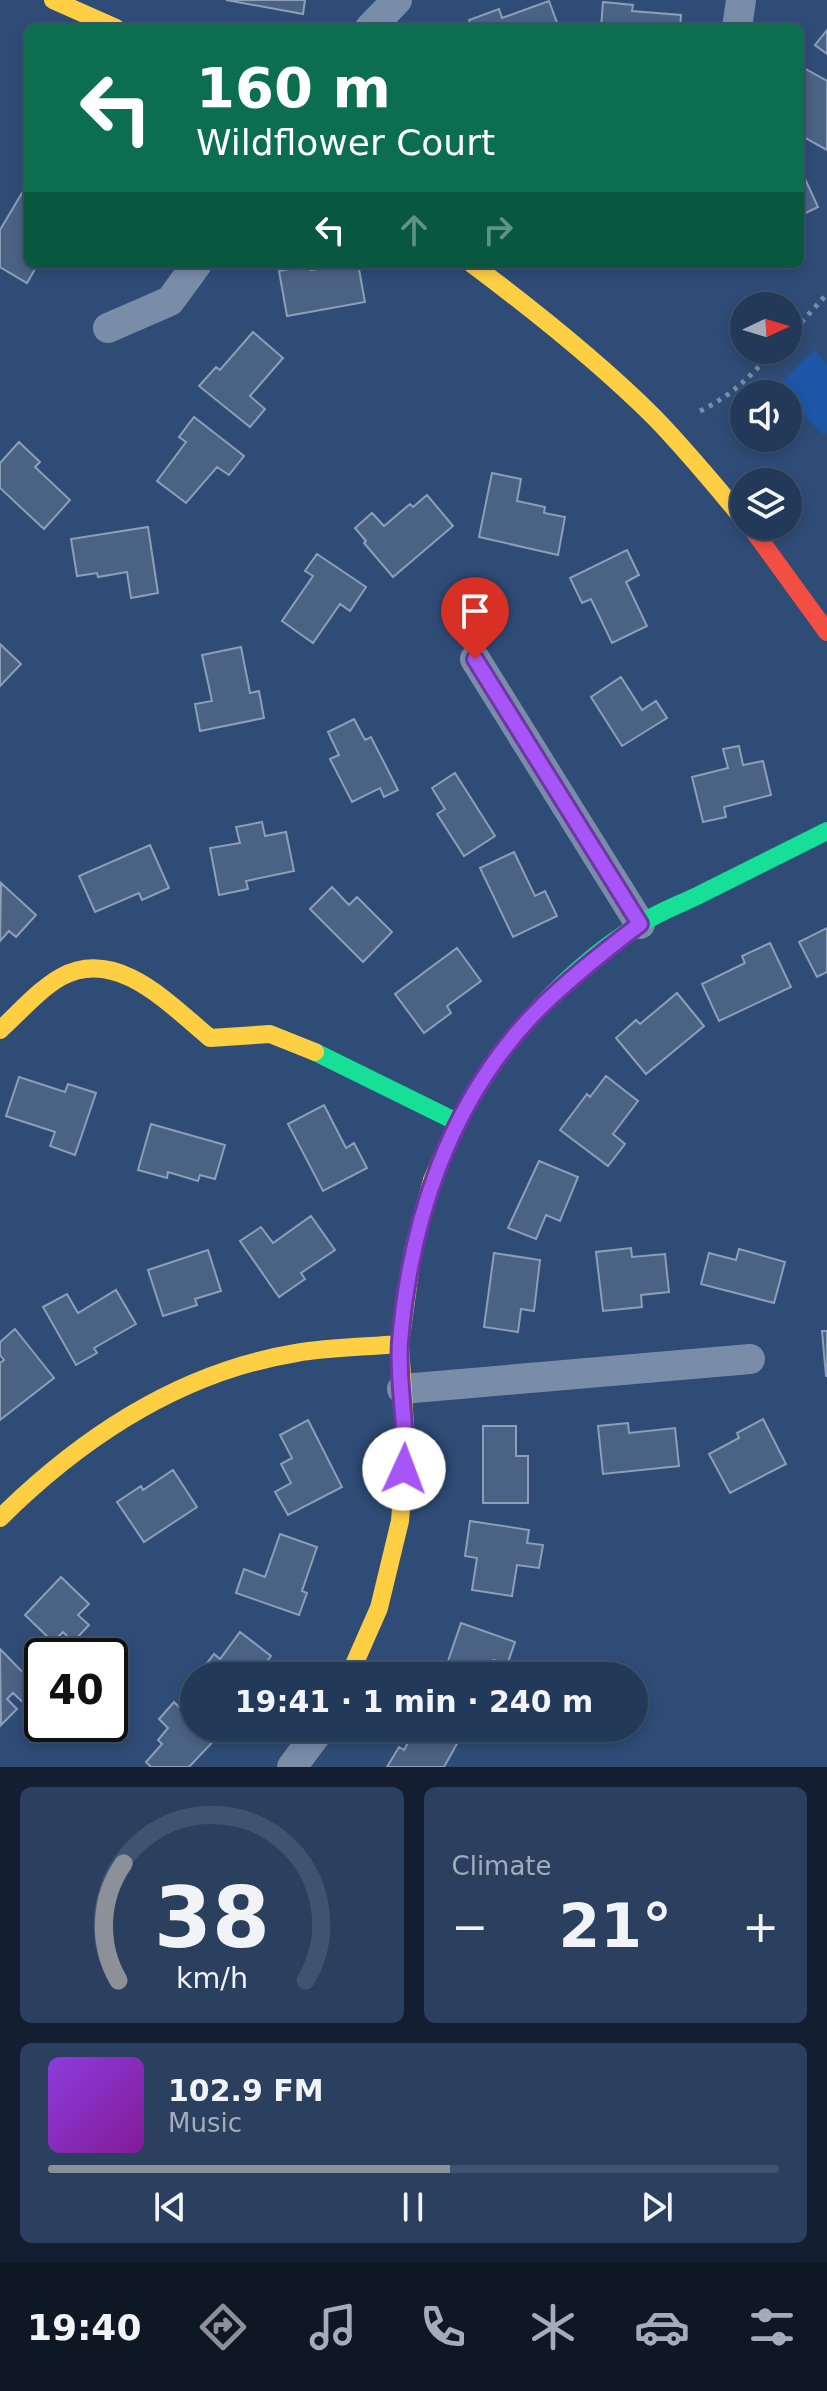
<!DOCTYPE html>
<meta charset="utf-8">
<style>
:root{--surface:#233959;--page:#2b405f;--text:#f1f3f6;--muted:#a3acba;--line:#40536f;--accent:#8c9099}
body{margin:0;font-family:"DejaVu Sans",sans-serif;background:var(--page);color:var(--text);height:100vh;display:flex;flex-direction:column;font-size:30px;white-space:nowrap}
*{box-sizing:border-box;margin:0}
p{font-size:26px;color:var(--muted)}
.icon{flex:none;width:44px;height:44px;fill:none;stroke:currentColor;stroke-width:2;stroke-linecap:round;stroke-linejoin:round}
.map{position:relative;height:1767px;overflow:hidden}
.side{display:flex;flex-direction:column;gap:20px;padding:20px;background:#131f31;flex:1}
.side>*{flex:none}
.guide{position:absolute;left:24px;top:24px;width:780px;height:244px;border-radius:12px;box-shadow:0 4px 12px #0003,0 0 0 2px var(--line);background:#0b6e4f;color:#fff;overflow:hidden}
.needle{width:52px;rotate:86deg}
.controls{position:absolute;left:730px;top:292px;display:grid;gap:16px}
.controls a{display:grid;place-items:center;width:72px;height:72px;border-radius:50%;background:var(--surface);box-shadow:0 4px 12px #0003,0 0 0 2px var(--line);font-size:40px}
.speed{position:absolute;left:24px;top:1638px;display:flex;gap:16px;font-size:40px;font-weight:700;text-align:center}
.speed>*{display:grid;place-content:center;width:104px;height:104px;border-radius:50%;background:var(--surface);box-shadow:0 4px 12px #0003,0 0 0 2px var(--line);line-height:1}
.speed .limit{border:4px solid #111;border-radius:12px;background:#fff;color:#111}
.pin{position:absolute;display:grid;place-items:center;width:68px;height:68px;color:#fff;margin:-82px -34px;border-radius:50% 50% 50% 0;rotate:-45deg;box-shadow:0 0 8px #0007}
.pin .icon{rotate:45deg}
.me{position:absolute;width:88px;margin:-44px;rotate:2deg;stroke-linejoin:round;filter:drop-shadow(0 0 6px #0008)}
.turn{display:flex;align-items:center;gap:28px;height:168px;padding:0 40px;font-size:36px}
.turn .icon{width:104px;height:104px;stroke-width:2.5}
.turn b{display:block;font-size:56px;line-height:68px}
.lanes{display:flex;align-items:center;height:76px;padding:0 40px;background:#0003;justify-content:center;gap:40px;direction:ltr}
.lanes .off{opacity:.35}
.big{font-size:60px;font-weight:700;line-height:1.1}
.side .widget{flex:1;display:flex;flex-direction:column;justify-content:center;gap:12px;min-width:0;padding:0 28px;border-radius:12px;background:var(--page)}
.side .dial{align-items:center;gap:0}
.dial svg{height:208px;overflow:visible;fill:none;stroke:var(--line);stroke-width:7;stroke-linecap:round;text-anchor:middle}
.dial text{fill:var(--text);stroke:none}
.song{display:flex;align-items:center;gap:24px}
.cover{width:96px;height:96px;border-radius:12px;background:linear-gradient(135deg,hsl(270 70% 55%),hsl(290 70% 35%))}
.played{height:8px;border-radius:4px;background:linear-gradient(90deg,var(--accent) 55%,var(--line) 55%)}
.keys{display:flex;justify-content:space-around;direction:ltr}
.heat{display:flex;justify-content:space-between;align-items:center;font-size:44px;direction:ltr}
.side .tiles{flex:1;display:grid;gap:20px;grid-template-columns:1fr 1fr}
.widget:last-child{grid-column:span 2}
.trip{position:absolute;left:180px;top:1662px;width:468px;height:80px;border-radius:40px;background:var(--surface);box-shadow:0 4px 12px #0003,0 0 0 2px var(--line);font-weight:700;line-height:80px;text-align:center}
.menu{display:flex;height:128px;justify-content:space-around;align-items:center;background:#0e1724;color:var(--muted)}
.menu .icon{width:56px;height:56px}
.menu .active{color:var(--accent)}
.menu b{font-size:36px;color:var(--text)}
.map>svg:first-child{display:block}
.green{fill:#1d56a7}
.building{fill:#4a6284;stroke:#8d9eb7;stroke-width:2}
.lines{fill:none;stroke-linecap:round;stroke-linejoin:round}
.path{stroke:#798da9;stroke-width:5;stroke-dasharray:4 6;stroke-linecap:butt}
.street{stroke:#798da9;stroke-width:30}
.fast{stroke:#16e098;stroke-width:18}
.slow{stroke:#ffcf43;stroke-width:18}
.jam{stroke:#f24e42;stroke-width:18}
.route-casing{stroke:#6d37a1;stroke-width:20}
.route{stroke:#a855f7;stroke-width:14}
</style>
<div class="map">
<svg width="827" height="1767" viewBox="0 0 827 1767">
<rect width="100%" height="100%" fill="#2f4c77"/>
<path class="green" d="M814,350L827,364V431L823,435L788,398V394L777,386Z"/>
<path class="building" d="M226,0H305L303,14Z
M549,1L559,28H472L469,20L499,9L502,18Z
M603,2L633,5L632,11L681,15L680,28H601Z
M827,30V54L815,45Z
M804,68L827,81V150L800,135V76Z
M801,170L818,207L800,216V171Z
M22,193L28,197V264H38L27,283L0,267V230Z
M345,264H358L365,302L287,316L279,271L310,265L311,270Z
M253,332L283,358L250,396L265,409L250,427L199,386L216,367L220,370Z
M194,417L244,456L229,475L217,467L186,503L157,481L186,442L179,437Z
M19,442L40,462L35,467L70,500L44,529L0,488V463Z
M492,473L521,479L517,501L545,507L544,513L565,517L558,555L479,537Z
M427,495L453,526L393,577L364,543L366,541L355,528L372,513L384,526L410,504L413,507Z
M148,527L158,593L131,598L127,572L98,577L97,573L77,576L71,539Z
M627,550L639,575L626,582L647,626L612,643L591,599L582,603L570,578Z
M317,554L366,587L350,611L340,604L313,643L282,621L313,576L305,571Z
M0,644L21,664L0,686Z
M241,647L250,693L259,691L264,718L200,731L195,704L212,701L202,655Z
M621,677L642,710L656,701L667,718L622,746L591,697Z
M354,719L365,740L371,737L398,790L384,797L380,788L352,802L330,759L339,755L328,732Z
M739,746L743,765L763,761L771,795L724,807L726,817L703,822L692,777L728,768L723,749Z
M455,773L495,836L464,856L437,814L445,809L432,788Z
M262,822L265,836L286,832L294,871L246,881L248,889L219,895L210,848L240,843L236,827Z
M150,845L169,888L142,900L139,893L95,912L79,876Z
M514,852L535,896L545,891L557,916L513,937L480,868Z
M1,883L36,915L16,937L9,931L0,941Z
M332,887L349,905L357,897L392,932L363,962L310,909Z
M827,928V972L817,977L799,942Z
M770,943L791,987L719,1021L702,984L745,963L742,956Z
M457,948L481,981L447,1006L451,1013L424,1033L395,994Z
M677,993L704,1026L646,1074L616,1038L636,1020L640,1024Z
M606,1076L638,1101L613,1134L625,1144L608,1166L560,1130L587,1094L590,1097Z
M19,1077L65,1092L68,1084L96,1093L75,1155L50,1146L55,1132L6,1116Z
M324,1105L346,1148L354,1143L367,1168L323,1191L288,1124Z
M151,1124L225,1145L215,1179L200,1175L198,1181L168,1172L167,1178L138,1170Z
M539,1161L578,1177L560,1221L546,1215L536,1239L508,1228Z
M311,1216L335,1250L301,1273L305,1279L279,1297L240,1241L261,1227L273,1243Z
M631,1248L632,1257L665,1254L669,1292L641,1295L642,1307L603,1311L596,1252Z
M739,1249L785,1262L774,1303L701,1284L709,1253L736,1260Z
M208,1250L221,1291L195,1299L197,1305L163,1316L148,1270Z
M494,1253L540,1260L534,1311L521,1309L518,1332L484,1327Z
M116,1290L136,1324L94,1348L97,1353L76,1365L43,1307L67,1294L78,1313Z
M15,1329L54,1378L0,1420V1363L4,1360L0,1355V1342Z
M822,1331H827V1376H826Z
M763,1419L786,1464L730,1493L709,1454L739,1438L737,1433Z
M308,1420L342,1487L288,1515L275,1492L291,1483L281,1464L292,1458L280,1435Z
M628,1423L629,1433L675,1428L679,1466L603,1474L598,1426Z
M483,1426H516V1456H528V1503H483Z
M173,1470L197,1507L144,1542L117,1502L141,1486L143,1490Z
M470,1521L529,1530L527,1543L543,1545L539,1568L517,1565L512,1596L472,1590L477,1558L465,1556Z
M280,1534L317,1547L302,1591L307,1593L299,1615L236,1593L244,1569L265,1577Z
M61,1577L89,1604L78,1615L89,1625L73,1642L63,1632L53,1642L25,1615Z
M461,1623L515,1642L507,1665L494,1660L489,1676H439L444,1663L447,1664Z
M240,1632L271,1656L256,1676H197L214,1654L220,1659Z
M0,1649L41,1691L27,1706L13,1693L7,1699L17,1709L1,1725Z
M174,1702L186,1714L194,1705V1728H219L223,1731L189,1767H151L146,1762L162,1744L158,1740L168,1728L159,1719Z
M416,1728H432L458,1742L444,1767H387L399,1747L404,1750Z"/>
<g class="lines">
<path class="path" d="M788,337L827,294
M700,411C733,395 750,376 775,350"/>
<path class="street" d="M370,28L397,0
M737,28L741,0
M108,328L170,301L197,264
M475,659L640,924
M402,1389L750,1359
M292,1767L321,1728"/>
<path class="fast" d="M315,1052L457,1122
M446,1148C483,1061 559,974 640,924C659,912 681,904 701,894C743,873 785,852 827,831"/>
<path class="slow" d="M53,0L116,28
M472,264C536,312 599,362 655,418C687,451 715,485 744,520
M0,1030C19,1013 38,990 61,977C117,946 170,1005 210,1038L270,1034L315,1052
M0,1518C82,1437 180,1372 296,1353C330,1347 365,1347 400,1344
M349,1676L379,1608L400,1521L406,1443L400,1344L413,1250L432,1180L446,1148"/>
<path class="jam" d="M750,526L827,632"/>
</g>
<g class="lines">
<defs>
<path id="route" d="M404,1469C408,1427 397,1384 400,1342C410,1222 449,1103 533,1015C566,981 603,952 640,924L475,659"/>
</defs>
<use href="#route" class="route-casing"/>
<use href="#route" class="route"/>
</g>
</svg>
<div class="controls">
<a><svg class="needle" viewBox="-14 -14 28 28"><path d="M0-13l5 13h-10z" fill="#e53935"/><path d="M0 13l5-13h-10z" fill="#a3acba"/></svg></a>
<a><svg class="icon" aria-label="sound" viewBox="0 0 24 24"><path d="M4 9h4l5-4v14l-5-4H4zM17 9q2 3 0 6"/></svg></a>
<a><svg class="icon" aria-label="layers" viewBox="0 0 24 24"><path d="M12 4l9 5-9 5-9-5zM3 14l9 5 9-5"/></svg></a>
</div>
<div class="speed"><div class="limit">40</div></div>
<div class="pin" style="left:475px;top:659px;background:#d93025"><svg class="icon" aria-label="arrive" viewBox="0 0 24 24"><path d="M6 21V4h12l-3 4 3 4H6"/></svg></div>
<svg class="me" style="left:404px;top:1469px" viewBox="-20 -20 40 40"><circle r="19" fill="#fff"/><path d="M0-13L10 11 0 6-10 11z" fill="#a855f7"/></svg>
<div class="trip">19:41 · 1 min · 240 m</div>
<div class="guide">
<div class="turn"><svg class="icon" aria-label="left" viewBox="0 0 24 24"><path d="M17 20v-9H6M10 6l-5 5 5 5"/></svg><div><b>160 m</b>Wildflower Court</div></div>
<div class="lanes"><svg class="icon" aria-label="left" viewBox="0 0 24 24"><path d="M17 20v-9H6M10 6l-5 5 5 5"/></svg><svg class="icon off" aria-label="ahead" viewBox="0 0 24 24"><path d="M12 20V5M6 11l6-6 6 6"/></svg><svg class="icon off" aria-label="right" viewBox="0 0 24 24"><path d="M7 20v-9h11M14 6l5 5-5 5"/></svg></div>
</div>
</div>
<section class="side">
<div class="tiles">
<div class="widget dial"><svg viewBox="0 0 100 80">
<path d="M14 69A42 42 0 1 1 86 69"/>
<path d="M14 69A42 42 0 0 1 16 24" stroke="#8c9099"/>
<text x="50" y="56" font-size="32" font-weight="700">38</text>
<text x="50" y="72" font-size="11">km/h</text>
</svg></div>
<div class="widget"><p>Climate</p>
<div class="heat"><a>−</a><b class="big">21°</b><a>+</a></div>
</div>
<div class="widget">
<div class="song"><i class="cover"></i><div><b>102.9 FM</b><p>Music</p></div></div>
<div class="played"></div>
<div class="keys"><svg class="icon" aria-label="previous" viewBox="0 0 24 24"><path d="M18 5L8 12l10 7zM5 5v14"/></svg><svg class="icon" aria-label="pause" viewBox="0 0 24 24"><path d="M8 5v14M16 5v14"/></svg><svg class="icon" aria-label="next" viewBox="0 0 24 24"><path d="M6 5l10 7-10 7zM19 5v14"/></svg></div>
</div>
</div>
</section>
<nav class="menu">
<b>19:40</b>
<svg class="icon active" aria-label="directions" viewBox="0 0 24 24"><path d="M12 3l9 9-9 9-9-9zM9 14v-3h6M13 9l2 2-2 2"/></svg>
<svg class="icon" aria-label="music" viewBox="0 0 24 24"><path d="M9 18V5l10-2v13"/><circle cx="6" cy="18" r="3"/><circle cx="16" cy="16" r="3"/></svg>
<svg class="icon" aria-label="phone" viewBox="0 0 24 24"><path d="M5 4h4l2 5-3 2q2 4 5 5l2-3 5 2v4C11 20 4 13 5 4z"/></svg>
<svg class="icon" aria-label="climate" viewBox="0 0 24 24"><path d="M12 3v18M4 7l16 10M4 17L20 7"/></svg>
<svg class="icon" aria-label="car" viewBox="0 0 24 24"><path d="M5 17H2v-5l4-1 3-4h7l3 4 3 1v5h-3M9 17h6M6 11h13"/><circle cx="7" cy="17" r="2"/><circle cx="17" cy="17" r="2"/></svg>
<svg class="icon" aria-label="filters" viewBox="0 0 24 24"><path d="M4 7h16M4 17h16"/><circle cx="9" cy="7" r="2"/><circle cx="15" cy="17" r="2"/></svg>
</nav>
